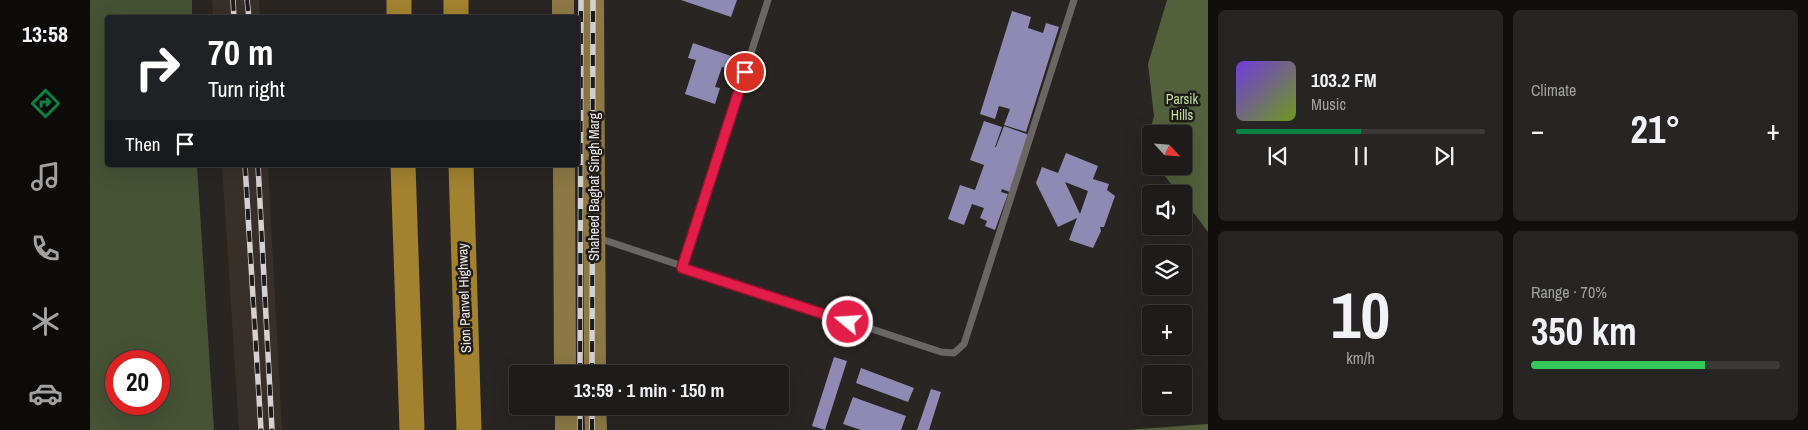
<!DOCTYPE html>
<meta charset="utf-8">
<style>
:root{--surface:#1e1c1a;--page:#262523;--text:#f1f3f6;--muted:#a1a1a2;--line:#3c3a39;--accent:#0b8043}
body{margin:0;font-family:"Archivo Narrow",sans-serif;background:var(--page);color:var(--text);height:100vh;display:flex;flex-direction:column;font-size:19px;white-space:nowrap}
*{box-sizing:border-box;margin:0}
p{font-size:16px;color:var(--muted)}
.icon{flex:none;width:28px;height:28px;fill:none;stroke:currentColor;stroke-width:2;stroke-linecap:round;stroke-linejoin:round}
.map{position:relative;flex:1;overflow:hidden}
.details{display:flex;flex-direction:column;gap:10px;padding:10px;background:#100f0e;width:600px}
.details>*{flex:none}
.guide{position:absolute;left:15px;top:15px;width:475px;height:152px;border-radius:5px;box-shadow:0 5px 20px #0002,0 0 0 1px var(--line);background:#202124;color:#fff;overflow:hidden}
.needle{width:32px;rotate:116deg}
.fabs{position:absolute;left:1052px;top:125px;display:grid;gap:10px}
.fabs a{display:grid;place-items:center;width:50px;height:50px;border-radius:5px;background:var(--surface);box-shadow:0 5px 20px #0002,0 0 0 1px var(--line);font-size:25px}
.speed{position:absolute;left:15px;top:350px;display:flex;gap:10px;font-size:25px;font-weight:700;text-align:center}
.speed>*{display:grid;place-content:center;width:65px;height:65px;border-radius:50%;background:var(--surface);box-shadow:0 5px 20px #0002,0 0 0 1px var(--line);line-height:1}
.speed .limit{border:8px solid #d22;background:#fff;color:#111}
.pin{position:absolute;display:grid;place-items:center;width:42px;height:42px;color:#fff;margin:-21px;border:2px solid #fff;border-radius:50%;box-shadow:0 1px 5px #0007}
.me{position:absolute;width:55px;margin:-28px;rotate:288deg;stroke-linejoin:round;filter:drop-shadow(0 0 4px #0008)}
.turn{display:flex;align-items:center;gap:18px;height:105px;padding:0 20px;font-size:22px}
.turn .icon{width:65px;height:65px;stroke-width:2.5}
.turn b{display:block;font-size:35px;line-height:42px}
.then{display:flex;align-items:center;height:48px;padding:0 20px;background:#0003;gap:10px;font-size:19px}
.big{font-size:38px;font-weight:700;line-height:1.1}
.details .card{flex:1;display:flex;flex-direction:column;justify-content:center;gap:8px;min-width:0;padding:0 18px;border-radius:8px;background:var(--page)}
.details .dial{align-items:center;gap:0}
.dial b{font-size:65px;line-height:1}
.song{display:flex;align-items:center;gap:15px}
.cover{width:60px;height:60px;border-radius:8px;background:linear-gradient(135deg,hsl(260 70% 55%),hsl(80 70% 35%))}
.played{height:5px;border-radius:2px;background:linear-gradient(90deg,var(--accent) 50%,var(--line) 50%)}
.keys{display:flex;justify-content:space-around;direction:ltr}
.heat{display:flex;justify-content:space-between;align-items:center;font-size:28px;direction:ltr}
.charge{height:8px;border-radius:4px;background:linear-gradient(90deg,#34c759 70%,var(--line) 0)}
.details .tiles{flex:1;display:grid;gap:10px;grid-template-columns:repeat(2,1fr)}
.trip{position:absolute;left:419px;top:365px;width:280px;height:50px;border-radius:5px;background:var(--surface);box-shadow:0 5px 20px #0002,0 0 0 1px var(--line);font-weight:700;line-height:50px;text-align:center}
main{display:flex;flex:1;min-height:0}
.tab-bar{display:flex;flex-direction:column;width:90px;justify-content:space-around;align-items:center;background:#0c0b0a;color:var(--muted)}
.tab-bar .icon{width:35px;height:35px}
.tab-bar .active{color:var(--accent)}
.tab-bar b{font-size:22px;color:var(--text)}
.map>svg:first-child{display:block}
.built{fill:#372f29}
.green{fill:#465234;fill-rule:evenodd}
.forest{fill:#52613b}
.building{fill:#8f8ab3;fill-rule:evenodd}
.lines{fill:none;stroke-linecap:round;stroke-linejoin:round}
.service{stroke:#6a6663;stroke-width:7}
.primary{stroke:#8c7745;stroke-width:22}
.motorway{stroke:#a28231;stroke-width:25}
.rail-casing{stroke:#d4d1d0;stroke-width:5.5}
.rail{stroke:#1e1b19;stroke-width:4;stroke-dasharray:11;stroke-linecap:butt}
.route-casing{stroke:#92132f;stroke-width:12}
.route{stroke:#e11d48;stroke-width:9}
.labels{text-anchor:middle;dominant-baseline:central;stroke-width:5;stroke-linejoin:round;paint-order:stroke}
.park-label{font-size:14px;fill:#c4de9d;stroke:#1e1b19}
.street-label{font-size:14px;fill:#edeae9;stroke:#1e1b19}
</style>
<main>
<nav class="tab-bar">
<b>13:58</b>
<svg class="icon active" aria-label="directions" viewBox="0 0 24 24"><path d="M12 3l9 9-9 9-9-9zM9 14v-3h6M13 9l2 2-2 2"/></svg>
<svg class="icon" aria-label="music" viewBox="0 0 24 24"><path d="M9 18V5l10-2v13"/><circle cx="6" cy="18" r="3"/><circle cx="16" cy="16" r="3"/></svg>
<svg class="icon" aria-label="phone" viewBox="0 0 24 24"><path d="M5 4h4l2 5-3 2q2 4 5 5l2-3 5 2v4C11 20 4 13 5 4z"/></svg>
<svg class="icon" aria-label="climate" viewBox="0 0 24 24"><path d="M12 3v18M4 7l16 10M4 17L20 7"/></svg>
<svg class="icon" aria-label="car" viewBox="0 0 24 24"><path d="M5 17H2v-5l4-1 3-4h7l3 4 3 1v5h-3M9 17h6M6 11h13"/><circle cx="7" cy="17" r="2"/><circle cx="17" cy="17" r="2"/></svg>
</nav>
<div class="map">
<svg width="1118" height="430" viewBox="0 0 1118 430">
<rect width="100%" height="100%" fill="#282522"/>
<path class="built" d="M122,0H169L170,17H123Z
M132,165H178L192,430H149Z"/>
<path class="green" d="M0,0H102V17L18,18V165H107L124,430H0ZM26,361H69V404H26Z"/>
<path class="forest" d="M1077,0H1118V232L1094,200V194H1089L1067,166H1094V134H1061V158L1055,150L1064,116L1058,64Z
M1118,424V430H1036Z"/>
<path class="building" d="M591,0H647L641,17Z
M922,11L941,17L938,28L953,33L956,23L969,27L936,132L914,125L920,109L909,106L905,119L890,114Z
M603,43L641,56L637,68L632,67L625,87L630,88L625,104L595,94L606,60L598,58Z
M894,121L912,127L905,147H906L914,126L942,136L922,193L912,189L911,192L918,194L905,230L895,226L897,221L890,218L894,208L882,204L874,225L858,219L870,185L885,190L894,165L880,160Z
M976,153L1008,166L1003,179L1019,184L1017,190L1025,196L1014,227H1010L1011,231L1003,248L979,240L987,218L968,227L946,183L952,167L968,173ZM975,182L998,191L990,214Z
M744,357L757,361L735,430L722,426Z
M771,368L824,388L818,402L766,383Z
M841,389L851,392L839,430H827Z
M763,397L816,416L811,430H771L753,424Z"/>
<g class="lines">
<path class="service" d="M508,238L851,352L864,353L874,344L984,0
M592,268L678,0"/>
<path class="primary" d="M473,0V18
M503,0L505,374
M474,165L475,374
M476,406V430
M505,406L506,430"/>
<path class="motorway" d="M309,0V18
M366,0V18
M313,165L322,430
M371,165L379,430"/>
<defs>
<path id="rail" d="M143,0L144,18
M157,0L159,18
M155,165L171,430
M168,165L182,430
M490,374L491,0
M502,374L503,0
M490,430V406
M502,430V406"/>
</defs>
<use href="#rail" class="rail-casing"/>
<use href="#rail" class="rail"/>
</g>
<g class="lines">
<defs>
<path id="route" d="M655,72L592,268L758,322"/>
</defs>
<use href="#route" class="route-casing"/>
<use href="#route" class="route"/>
</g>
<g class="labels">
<g class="park-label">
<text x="1092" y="99">Parsik<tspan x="1092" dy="16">Hills</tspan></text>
</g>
<g class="street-label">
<text transform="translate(504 187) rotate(-90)">Shaheed Baghat Singh Marg</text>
<text transform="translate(374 298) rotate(-92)">Sion Panvel Highway</text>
</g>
</g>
</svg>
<div class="fabs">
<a><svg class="needle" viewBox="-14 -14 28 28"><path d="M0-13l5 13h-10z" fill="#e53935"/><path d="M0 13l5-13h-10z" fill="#a1a1a2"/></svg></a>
<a><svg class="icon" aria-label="sound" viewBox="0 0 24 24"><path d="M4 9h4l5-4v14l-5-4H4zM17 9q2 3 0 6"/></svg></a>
<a><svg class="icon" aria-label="layers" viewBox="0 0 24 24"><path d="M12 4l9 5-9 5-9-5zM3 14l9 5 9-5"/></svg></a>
<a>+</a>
<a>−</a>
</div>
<div class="speed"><div class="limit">20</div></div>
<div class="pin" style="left:655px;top:72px;background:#d93025"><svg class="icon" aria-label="arrive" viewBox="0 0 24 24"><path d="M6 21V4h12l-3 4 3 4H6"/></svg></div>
<svg class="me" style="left:758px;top:322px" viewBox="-20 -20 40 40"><circle r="17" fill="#e11d48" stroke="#fff" stroke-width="3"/><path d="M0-11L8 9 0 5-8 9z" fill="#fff"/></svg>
<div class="trip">13:59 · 1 min · 150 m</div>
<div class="guide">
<div class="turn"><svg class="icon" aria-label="right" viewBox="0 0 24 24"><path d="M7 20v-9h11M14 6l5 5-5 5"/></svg><div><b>70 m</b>Turn right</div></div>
<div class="then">Then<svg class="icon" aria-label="arrive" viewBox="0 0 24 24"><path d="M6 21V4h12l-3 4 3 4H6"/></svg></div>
</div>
</div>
<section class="details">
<div class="tiles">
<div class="card">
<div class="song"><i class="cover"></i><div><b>103.2 FM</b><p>Music</p></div></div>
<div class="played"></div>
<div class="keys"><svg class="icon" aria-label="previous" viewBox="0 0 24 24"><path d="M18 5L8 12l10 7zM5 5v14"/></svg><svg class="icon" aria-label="pause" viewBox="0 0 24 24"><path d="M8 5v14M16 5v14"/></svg><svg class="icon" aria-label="next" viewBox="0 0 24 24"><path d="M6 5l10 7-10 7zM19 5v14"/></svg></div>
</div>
<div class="card"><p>Climate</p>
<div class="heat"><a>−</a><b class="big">21°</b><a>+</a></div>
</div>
<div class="card dial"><b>10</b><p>km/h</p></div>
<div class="card"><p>Range · 70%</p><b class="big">350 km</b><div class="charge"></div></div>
</div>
</section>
</main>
